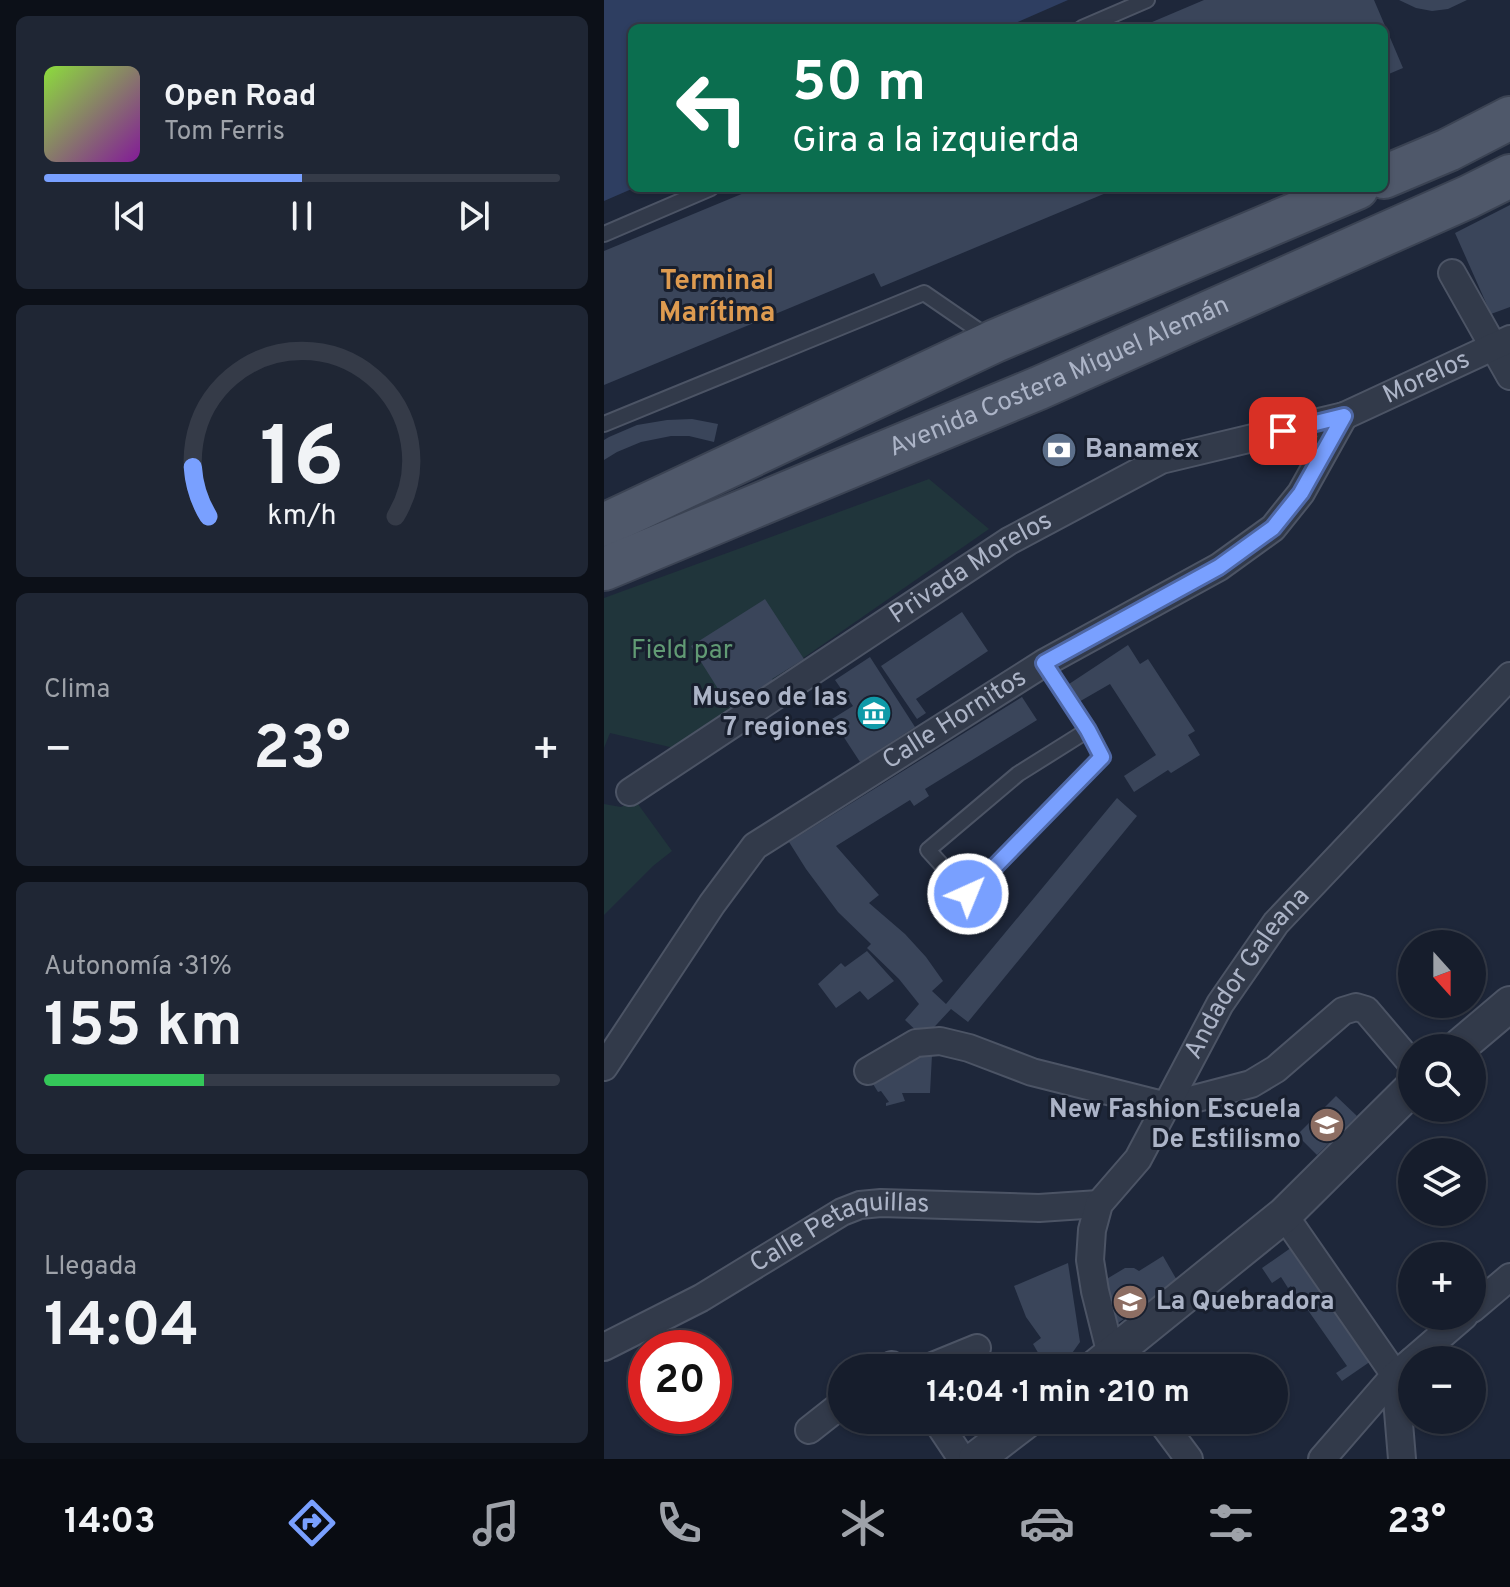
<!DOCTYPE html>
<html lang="es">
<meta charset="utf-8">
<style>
:root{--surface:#161d2c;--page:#1f2634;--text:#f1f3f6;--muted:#9ea2a9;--line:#353b48;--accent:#79a0ff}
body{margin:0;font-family:Overpass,sans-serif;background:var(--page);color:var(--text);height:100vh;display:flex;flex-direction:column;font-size:30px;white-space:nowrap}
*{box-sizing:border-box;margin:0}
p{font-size:26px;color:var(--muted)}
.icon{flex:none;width:44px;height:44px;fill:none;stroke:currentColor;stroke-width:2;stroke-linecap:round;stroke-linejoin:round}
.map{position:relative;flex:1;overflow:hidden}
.sheet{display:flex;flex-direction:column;gap:16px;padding:16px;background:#0c1018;width:604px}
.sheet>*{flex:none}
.hud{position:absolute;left:24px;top:24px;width:760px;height:168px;border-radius:12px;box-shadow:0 2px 6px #0004,0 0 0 2px var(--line);background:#0b6e4f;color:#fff;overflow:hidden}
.needle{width:52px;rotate:159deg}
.fabs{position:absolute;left:794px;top:930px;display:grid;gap:16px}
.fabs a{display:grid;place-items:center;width:88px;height:88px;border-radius:50%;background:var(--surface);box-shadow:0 2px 6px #0004,0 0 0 2px var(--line);font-size:40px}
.speed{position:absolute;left:24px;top:1330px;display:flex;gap:16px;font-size:40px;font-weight:700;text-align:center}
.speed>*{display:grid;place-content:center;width:104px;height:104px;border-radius:50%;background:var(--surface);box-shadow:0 2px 6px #0004,0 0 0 2px var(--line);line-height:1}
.speed .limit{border:12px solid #d22;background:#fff;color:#111}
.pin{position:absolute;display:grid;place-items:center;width:68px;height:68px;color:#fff;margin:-34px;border-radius:16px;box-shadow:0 4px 12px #0006}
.me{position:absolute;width:88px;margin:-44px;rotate:44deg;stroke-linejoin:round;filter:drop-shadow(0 0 6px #0008)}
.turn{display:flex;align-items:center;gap:28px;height:168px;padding:0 32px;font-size:36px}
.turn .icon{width:104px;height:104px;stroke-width:2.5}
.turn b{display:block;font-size:56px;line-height:68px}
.big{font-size:60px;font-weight:700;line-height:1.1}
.sheet .widget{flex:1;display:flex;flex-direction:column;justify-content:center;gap:12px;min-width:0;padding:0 28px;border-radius:12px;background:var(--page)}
.sheet .dial{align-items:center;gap:0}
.dial svg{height:208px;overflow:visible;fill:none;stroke:var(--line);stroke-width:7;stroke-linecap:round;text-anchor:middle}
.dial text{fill:var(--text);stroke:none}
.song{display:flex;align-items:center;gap:24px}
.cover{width:96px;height:96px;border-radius:12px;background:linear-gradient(135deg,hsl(90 70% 55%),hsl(290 70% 35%))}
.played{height:8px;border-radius:4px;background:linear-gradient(90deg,var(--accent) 50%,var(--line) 50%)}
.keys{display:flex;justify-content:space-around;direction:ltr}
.heat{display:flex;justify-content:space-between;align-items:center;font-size:44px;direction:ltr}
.charge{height:12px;border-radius:6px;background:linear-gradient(90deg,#34c759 31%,var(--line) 0)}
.trip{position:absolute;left:224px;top:1354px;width:460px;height:80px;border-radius:40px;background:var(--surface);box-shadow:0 2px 6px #0004,0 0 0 2px var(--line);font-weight:700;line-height:80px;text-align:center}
.tabs{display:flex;height:128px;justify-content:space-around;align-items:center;background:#090c12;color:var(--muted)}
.tabs .icon{width:56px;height:56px}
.tabs .on{color:var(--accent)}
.tabs b{font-size:36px;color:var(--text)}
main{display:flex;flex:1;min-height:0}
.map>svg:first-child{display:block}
.green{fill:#20353b}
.water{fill:#2e3e61}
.building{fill:#3a455a}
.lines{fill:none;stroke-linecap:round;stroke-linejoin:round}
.service-casing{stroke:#4c5465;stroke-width:18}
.minor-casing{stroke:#4c5465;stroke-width:30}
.tertiary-casing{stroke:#4c5465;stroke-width:38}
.primary-casing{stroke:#3b4353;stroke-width:46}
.service{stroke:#323a4a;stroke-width:14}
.minor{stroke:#323a4a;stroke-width:26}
.tertiary{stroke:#323a4a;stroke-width:34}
.primary{stroke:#4f586a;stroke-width:42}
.route-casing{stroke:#4f68a6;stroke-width:20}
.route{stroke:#79a0ff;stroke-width:14}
.labels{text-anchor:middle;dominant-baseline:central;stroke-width:6;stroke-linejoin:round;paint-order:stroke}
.street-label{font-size:26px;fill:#acb4c7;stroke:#181f2e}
.poi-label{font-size:26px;font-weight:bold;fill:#acb4c7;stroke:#181f2e;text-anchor:start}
.park-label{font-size:26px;fill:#619a74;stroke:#181f2e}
.neighbourhood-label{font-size:28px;font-weight:bold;fill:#de9b50;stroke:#181f2e}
</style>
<main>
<section class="sheet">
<div class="widget">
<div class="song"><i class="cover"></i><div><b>Open Road</b><p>Tom Ferris</p></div></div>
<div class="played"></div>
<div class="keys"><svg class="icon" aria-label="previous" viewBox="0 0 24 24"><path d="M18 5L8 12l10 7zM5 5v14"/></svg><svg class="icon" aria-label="pause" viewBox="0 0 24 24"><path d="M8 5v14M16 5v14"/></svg><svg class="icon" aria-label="next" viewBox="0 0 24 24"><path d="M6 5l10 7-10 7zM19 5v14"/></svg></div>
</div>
<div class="widget dial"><svg viewBox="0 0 100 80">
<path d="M14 69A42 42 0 1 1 86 69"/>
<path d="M14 69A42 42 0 0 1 8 50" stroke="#79a0ff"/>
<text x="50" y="56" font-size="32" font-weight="700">16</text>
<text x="50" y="72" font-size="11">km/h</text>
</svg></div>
<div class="widget"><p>Clima</p>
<div class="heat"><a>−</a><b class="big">23°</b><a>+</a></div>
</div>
<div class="widget"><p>Autonomía · 31%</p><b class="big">155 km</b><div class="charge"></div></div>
<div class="widget"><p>Llegada</p><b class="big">14:04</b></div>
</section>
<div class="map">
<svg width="906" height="1459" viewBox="0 0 906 1459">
<rect width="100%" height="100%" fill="#1e273a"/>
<path class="green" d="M325,479L385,529L70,748L6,733L0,748V598Z
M31,800L68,851L49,866L0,915V804L17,807Z"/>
<path class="water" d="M0,0H464L400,28H28V188H30L0,201Z"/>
<path class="building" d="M600,0H770L799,68L780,76V28H534Z
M795,0H863L844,9L828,11L812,8Z
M152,188H514L277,287L270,273L0,385V251Z
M906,205V307L887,314L851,233Z
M88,419L114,424L110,442L85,436H67L37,442L13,452L0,460V440L5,437L33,425L63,420Z
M161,599L200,659L168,679L171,684L128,711L87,646Z
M358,612L384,651L312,699L322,713L313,719L277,666Z
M524,645L536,664L544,659L591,731L584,735L596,755L567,773L564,770L530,792L520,776L552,755L506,684L473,703L462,686Z
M266,657L311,727L256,762L228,719L249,706L231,680Z
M418,697L433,720L321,789L325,796L310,806L306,800L232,846L275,895L265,903L301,934L322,957L339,981L328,991L342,1004L513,798L533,816L364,1022L347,1009L320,1038L301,1020L315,1004L295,979L263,948L267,944L234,912L202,869L185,842Z
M263,951L290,981L264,1000L256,991L232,1008L214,984L237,963L241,967Z
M297,1054L328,1055L326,1093H298L301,1101L282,1106V1103L285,1102L277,1091L274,1092L264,1076Z
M732,1096L753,1116L713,1155L693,1135Z
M691,1245L770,1359L738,1381L732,1373L743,1366L687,1286L684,1288L677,1277L668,1283L658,1268Z
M559,1256L574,1282L514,1323L501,1280L521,1268H530L535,1271Z
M464,1263L476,1342L466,1356L449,1368H443L429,1344L437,1338L422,1317L410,1286Z"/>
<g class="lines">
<defs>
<path id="service" d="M478,28L543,0
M0,234L107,188
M0,424L320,293L384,337
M440,663L484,730L498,757L364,894L324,850L414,774L484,730"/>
<g id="minor">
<path d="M848,273L906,376"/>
<path id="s1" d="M26,792L405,541L557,460L740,416L906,339"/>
<path id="s2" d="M0,1067L108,904L151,846L440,663L615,567L669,528L697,493L740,416"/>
<path d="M264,1071L312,1043L336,1041L365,1048L428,1072L563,1106L647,1084L672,1069L739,1011L752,1007L762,1010L808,1064"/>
<path d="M680,1215L791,1375L798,1459"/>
<path d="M868,1309L906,1277"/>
<path id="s3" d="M0,1347L97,1298L238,1212L256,1205L277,1203L435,1208L495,1204"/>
<path d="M809,1360L860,1316"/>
<path d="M285,1368L288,1365L292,1368"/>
<path d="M324,1368L373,1348"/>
<path id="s4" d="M517,1368L507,1355L491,1291L486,1260L488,1230L495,1204L534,1159L616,1004L672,923L906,676"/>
<path d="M332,1420L358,1459"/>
<path d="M556,1420L585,1459"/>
<path d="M205,1430L238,1404"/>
<path d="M718,1459L791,1375L808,1361"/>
</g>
<path id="tertiary" d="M854,1048L906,1004
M491,1368L680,1215L808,1088
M372,1459L423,1420"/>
<g id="primary">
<path d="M780,177L844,150L906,118"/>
<path d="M0,525L391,341L753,188"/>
<path id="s5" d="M0,569L435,388L864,197L906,176"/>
</g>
</defs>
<use href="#service" class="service-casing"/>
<use href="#minor" class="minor-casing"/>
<use href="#tertiary" class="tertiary-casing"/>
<use href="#primary" class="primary-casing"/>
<use href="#service" class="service"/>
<use href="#minor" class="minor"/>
<use href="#tertiary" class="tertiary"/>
<use href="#primary" class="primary"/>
</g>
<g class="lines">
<defs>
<path id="route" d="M364,894L498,757L484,730L440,663L615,567L669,528L697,493L740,416L679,431"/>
</defs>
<use href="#route" class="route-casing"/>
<use href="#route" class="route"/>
</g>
<defs>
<symbol id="bank-disc" viewBox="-11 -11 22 22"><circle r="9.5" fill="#5c6f8a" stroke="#181f2e"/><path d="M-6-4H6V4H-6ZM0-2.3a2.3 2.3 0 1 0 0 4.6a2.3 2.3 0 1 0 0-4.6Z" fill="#fff"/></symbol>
<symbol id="museum-disc" viewBox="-11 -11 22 22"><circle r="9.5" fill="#0f9aa8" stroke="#181f2e"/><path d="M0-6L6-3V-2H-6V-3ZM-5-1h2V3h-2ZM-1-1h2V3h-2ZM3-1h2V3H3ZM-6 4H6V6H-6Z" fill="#fff"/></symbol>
<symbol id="university-disc" viewBox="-11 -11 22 22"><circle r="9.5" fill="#8d6e63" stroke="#181f2e"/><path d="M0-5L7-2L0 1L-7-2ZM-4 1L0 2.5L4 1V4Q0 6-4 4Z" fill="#fff"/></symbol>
<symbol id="school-disc" viewBox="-11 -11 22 22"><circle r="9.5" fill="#8d6e63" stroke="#181f2e"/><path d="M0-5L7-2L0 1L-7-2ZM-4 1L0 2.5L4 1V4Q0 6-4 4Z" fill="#fff"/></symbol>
</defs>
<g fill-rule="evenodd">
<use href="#bank-disc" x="435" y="430" width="40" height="40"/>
<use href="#museum-disc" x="250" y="693" width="40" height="40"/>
<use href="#university-disc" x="703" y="1105" width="40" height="40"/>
<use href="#school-disc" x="506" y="1282" width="40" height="40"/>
</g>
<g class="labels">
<g class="street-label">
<text stroke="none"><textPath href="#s5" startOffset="494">Avenida Costera Miguel Alemán</textPath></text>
<text stroke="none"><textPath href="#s1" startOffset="906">Morelos</textPath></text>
<text stroke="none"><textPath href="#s1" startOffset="408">Privada Morelos</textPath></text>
<text stroke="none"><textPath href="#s2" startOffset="504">Calle Hornitos</textPath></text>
<text stroke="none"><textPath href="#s4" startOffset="446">Andador Galeana</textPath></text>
<text stroke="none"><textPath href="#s3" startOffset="266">Calle Petaquillas</textPath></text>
</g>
<g class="poi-label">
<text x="481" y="450">Banamex</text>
<text x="244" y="698" text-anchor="end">Museo de las<tspan x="244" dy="30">7 regiones</tspan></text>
<text x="697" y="1110" text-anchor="end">New Fashion Escuela<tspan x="697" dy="30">De Estilismo</tspan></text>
<text x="552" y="1302">La Quebradora</text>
</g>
<g class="park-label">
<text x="78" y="651">Field par</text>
</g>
<g class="neighbourhood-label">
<text x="113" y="282">Terminal<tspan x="113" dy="32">Marítima</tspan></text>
</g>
</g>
</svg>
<div class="fabs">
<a><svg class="needle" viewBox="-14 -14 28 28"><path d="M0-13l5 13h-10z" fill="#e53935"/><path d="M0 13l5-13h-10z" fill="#9ea2a9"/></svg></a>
<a><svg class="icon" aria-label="search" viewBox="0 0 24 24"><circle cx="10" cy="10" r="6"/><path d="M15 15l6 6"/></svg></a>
<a><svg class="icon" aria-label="layers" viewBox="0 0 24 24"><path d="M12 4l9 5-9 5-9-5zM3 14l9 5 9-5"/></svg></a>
<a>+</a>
<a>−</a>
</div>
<div class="speed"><div class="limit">20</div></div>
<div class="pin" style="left:679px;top:431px;background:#d93025"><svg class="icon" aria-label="arrive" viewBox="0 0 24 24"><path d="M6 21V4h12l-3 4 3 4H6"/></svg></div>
<svg class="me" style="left:364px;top:894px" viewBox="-20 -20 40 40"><circle r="17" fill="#79a0ff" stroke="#fff" stroke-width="3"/><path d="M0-11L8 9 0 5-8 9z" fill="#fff"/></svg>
<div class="trip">14:04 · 1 min · 210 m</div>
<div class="hud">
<div class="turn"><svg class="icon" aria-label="left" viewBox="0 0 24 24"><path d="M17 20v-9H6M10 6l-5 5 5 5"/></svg><div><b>50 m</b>Gira a la izquierda</div></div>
</div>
</div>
</main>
<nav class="tabs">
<b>14:03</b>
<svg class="icon on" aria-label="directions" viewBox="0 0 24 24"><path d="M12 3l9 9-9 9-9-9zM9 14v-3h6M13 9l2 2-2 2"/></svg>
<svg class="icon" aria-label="music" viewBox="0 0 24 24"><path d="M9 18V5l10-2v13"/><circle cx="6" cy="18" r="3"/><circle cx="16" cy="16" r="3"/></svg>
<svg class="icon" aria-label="phone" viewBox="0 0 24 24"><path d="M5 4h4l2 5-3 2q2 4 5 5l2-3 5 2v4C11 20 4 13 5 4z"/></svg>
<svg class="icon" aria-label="climate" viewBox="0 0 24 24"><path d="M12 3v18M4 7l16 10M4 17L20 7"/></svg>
<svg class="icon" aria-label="car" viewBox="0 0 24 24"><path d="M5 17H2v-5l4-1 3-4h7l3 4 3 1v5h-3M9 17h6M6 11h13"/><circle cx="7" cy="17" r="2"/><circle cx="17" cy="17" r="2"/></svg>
<svg class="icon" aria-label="filters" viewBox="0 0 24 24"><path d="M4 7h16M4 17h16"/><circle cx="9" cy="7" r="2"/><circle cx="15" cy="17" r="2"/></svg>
<b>23°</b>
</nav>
